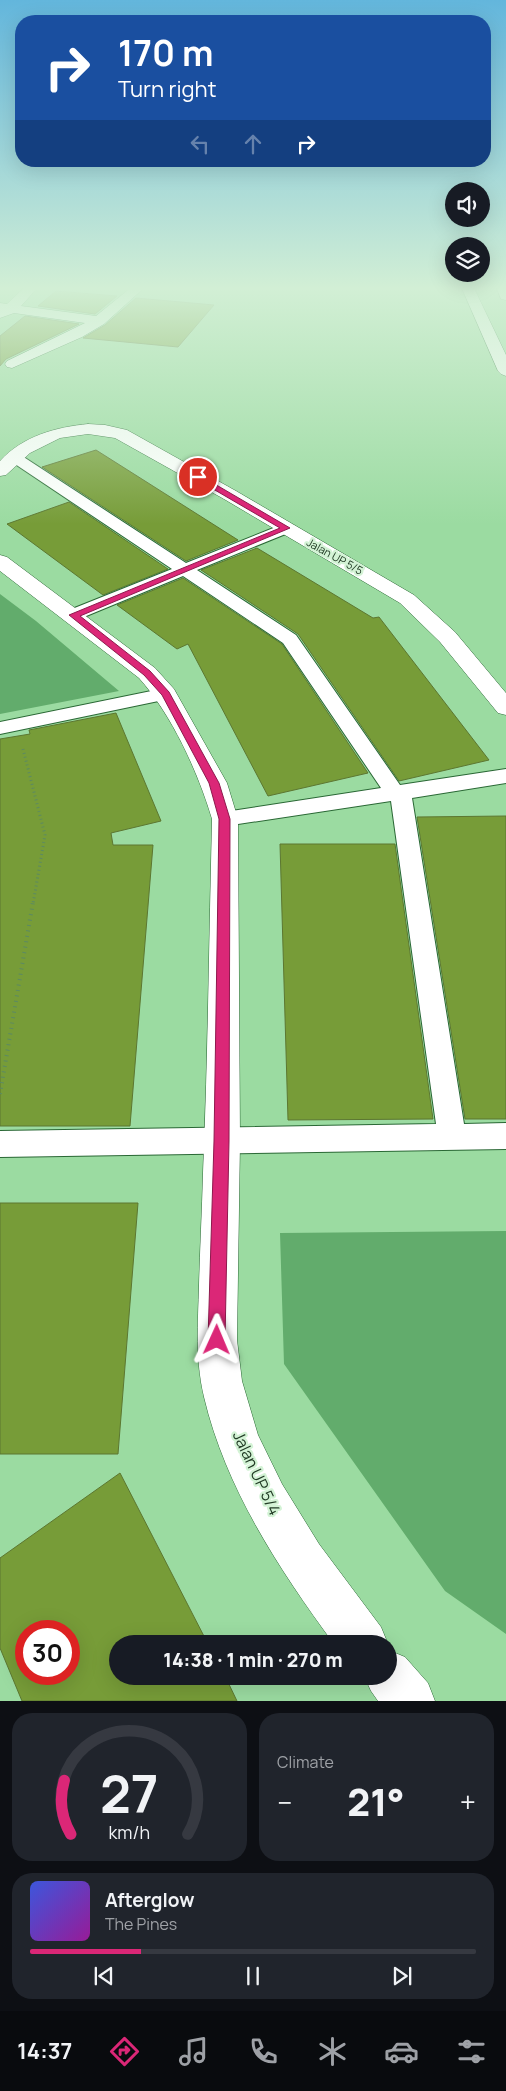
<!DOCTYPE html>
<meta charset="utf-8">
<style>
:root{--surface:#171b24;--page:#20242c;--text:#f1f3f6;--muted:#9ea1a6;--line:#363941;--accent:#db2777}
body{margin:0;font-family:Manrope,sans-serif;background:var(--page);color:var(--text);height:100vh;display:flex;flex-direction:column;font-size:19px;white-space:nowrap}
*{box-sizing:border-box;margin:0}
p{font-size:16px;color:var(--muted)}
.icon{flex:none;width:28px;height:28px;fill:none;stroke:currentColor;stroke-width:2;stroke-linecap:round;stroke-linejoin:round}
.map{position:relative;height:1701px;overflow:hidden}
.side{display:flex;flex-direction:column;gap:12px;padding:12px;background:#0d0f14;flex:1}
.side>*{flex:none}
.hud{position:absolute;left:15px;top:15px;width:476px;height:152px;border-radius:20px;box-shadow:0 5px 20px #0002;background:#1a4fa0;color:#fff;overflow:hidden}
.fabs{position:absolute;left:445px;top:182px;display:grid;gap:10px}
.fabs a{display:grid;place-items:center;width:45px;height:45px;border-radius:50%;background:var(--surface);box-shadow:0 5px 20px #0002;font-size:25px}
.speed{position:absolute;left:15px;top:1620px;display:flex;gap:10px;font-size:25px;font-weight:700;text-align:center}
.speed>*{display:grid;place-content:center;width:65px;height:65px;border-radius:50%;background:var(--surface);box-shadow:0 5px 20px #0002;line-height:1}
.speed .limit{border:8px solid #d22;background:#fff;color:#111}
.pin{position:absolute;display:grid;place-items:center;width:42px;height:42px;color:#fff;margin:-21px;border:2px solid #fff;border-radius:50%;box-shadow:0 1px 5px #0007}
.me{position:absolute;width:55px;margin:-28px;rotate:1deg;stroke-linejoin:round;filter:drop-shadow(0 0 4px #0008)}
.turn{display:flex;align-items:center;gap:18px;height:105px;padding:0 20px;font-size:22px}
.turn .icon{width:65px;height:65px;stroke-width:2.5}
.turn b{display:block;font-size:35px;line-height:42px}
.lanes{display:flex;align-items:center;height:48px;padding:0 20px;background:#0003;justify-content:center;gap:25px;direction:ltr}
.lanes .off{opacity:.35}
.big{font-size:38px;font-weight:800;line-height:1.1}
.side .tile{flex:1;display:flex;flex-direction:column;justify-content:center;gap:8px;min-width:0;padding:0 18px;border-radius:20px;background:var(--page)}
.side .dial{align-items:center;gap:0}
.dial svg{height:130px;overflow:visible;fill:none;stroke:var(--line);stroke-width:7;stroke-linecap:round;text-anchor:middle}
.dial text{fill:var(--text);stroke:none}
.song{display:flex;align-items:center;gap:15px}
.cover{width:60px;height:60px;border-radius:8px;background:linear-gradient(135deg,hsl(230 70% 55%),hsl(300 70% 35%))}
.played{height:5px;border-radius:2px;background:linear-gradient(90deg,var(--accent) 25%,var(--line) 25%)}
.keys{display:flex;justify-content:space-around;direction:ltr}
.heat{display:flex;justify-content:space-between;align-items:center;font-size:28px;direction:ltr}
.side .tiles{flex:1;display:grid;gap:12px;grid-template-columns:1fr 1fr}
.tile:last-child{grid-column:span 2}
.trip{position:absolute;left:109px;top:1635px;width:288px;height:50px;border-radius:25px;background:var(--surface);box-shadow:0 5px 20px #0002;font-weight:800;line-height:50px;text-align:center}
.dock{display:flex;height:80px;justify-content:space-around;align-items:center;background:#090b0e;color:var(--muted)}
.dock .icon{width:35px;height:35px}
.dock .selected{color:var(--accent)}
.dock b{font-size:22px;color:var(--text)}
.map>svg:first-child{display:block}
.green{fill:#62ac6c}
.building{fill:#779c38;stroke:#5c7731;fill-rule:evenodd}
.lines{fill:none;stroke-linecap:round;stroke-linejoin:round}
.service-casing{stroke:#2a6835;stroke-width:2}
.minor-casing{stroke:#2a6835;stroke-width:1}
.tertiary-casing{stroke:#2a6835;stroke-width:1}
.path-far1{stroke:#5d8a62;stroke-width:3;stroke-dasharray:1 3;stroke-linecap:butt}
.path{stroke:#5d8a62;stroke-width:4;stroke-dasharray:1 4.5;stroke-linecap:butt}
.service{fill:#fff;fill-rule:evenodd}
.minor{fill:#fff;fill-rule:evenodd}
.tertiary{fill:#fff;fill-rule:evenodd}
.route{fill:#db2777;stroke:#8e194d}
.labels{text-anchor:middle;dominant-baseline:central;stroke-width:4.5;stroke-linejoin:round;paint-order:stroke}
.far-street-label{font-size:11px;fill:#213b25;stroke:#d3f3d5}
.near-street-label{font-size:16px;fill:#213b25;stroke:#d3f3d5}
</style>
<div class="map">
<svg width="506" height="1701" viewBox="0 0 506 1701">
<rect width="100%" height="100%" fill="#9bdba1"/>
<path class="green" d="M0,594L36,621L119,691L0,714Z
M506,1231V1634L445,1591L284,1364L280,1233Z"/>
<path class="building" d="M56,291L117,296L95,314L38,306Z
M136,298L214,305L178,347L83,338L105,325Z
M25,316L79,324L6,359L0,366V336Z
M96,450L145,481L238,540L186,561L42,467Z
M69,502L168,569L103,595L7,524Z
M257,548L373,618L379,617L489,760L399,781L298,634L201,570Z
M183,578L282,644L368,773L268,796L188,644L177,649L117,605Z
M116,713L161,821L111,833L113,845H153L130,1126H0V739L30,734L29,730Z
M506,816V1119H465L417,817Z
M280,844H395L433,1119L288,1120Z
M0,1203H138L118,1454H0Z
M120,1473L208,1644H118V1676H225L237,1701H22L0,1648V1558ZM26,1631H69V1674H26Z"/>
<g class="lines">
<defs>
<path id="service" d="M14,453L19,454L186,563L281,525H293L295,528L293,531L197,570L296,635L400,785L506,769V783L412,798L464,1124L506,1123V1149L0,1157V1131L436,1124L391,801L225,826L217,824L214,819L217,814L225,812L381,788L283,643L183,576L79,619L73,620L67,619L64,615L67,611L172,569L9,460L7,457L9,454Z
M166,688L173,690L176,694L173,698L0,734V722Z"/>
<path id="minor" d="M26,286H39L21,306L96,316L133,286H146L104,324L82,337L12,368L7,367L5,364L7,361L85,323L14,313L0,318V303L7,304Z
M88,424L105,425L127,430L236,491L414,595L455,632L506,693V715L498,713L440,642L400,603L224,499L115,438L88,434L60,438L30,453L6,475L0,476V461C23,436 56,427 88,424Z
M0,555L7,557L155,668L174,689L227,783L238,819L240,1141L237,1340L242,1381L258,1435L282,1484L319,1544L381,1627L388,1644V1645V1644H334C279,1569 226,1489 204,1397C195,1360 198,1323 199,1285C200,1248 202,1211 203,1173C208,1055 209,937 212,819C198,772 172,715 139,678L0,571Z
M388,1650L405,1657L428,1683L435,1701H378L371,1691L364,1676H388Z"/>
<path id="tertiary" d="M461,286H473L506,355V376L501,374L498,371Z
M496,286H506V300L501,299Z"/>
</defs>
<use href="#service" class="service-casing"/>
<use href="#minor" class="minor-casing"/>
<use href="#tertiary" class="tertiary-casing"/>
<path class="path-far1" d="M23,749L45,835L33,904"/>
<path class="path" d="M0,1094L33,902"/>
<use href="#service" class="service"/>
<use href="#minor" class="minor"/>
<use href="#tertiary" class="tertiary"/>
</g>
<linearGradient id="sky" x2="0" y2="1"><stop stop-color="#63b6dc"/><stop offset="0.55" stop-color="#d2efd5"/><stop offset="1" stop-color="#d2efd5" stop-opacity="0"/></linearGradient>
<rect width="506" height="524" fill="url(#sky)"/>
<path class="route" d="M196,476H201L290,528L80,616L150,671L169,692L219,783L230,819L229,1141L225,1340L223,1346L217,1349L211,1346L208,1340L214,1141L219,819L209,783L162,695L144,675L69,615L280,528L196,479Z"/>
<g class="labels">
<g class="far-street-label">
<text transform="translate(335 556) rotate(29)">Jalan UP 5/5</text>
</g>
<g class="near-street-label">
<text transform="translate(257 1473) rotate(65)">Jalan UP 5/4</text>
</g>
</g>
</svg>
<div class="fabs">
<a><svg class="icon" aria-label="sound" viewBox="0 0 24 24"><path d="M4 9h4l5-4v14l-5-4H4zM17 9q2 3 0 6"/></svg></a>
<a><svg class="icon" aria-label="layers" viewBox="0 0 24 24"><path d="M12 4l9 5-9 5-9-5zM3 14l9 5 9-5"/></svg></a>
</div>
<div class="speed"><div class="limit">30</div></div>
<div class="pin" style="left:198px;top:477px;background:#d93025"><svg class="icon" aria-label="arrive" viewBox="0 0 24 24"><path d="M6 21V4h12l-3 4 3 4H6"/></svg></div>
<svg class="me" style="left:217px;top:1340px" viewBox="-20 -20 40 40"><path d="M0-17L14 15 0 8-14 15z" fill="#db2777" stroke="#fff" stroke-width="4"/></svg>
<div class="trip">14:38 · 1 min · 270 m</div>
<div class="hud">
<div class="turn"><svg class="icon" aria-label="right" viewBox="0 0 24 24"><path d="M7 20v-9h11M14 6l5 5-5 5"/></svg><div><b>170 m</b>Turn right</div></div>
<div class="lanes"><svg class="icon off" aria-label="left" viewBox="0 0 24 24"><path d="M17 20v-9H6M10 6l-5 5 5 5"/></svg><svg class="icon off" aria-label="ahead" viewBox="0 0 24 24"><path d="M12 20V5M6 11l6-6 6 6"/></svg><svg class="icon" aria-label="right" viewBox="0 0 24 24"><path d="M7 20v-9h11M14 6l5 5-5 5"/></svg></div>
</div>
</div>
<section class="side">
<div class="tiles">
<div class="tile dial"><svg viewBox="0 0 100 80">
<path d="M14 69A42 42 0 1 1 86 69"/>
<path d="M14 69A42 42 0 0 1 10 36" stroke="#db2777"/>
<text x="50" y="56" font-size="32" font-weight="700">27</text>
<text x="50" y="72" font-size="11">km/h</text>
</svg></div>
<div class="tile"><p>Climate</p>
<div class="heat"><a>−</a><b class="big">21°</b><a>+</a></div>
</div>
<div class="tile">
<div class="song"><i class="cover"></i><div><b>Afterglow</b><p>The Pines</p></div></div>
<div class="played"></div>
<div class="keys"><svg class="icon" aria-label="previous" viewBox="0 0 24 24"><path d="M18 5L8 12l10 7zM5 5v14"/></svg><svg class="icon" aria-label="pause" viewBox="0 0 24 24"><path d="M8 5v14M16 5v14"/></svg><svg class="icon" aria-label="next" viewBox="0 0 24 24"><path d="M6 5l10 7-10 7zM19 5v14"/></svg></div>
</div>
</div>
</section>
<nav class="dock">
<b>14:37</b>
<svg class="icon selected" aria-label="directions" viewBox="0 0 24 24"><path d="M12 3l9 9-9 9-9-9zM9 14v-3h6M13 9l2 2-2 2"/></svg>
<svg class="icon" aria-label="music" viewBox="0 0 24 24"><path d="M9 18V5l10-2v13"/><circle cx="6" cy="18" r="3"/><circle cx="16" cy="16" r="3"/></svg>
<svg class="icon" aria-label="phone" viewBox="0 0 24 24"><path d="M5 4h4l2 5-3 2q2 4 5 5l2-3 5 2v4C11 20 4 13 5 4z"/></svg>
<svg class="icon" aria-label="climate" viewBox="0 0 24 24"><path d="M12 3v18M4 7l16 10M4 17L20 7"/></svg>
<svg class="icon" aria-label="car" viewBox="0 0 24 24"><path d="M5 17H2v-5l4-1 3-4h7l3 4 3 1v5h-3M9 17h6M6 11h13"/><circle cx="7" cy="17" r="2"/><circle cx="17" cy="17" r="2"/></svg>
<svg class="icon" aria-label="filters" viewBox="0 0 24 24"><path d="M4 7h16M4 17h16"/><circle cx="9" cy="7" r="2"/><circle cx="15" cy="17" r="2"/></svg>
</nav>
